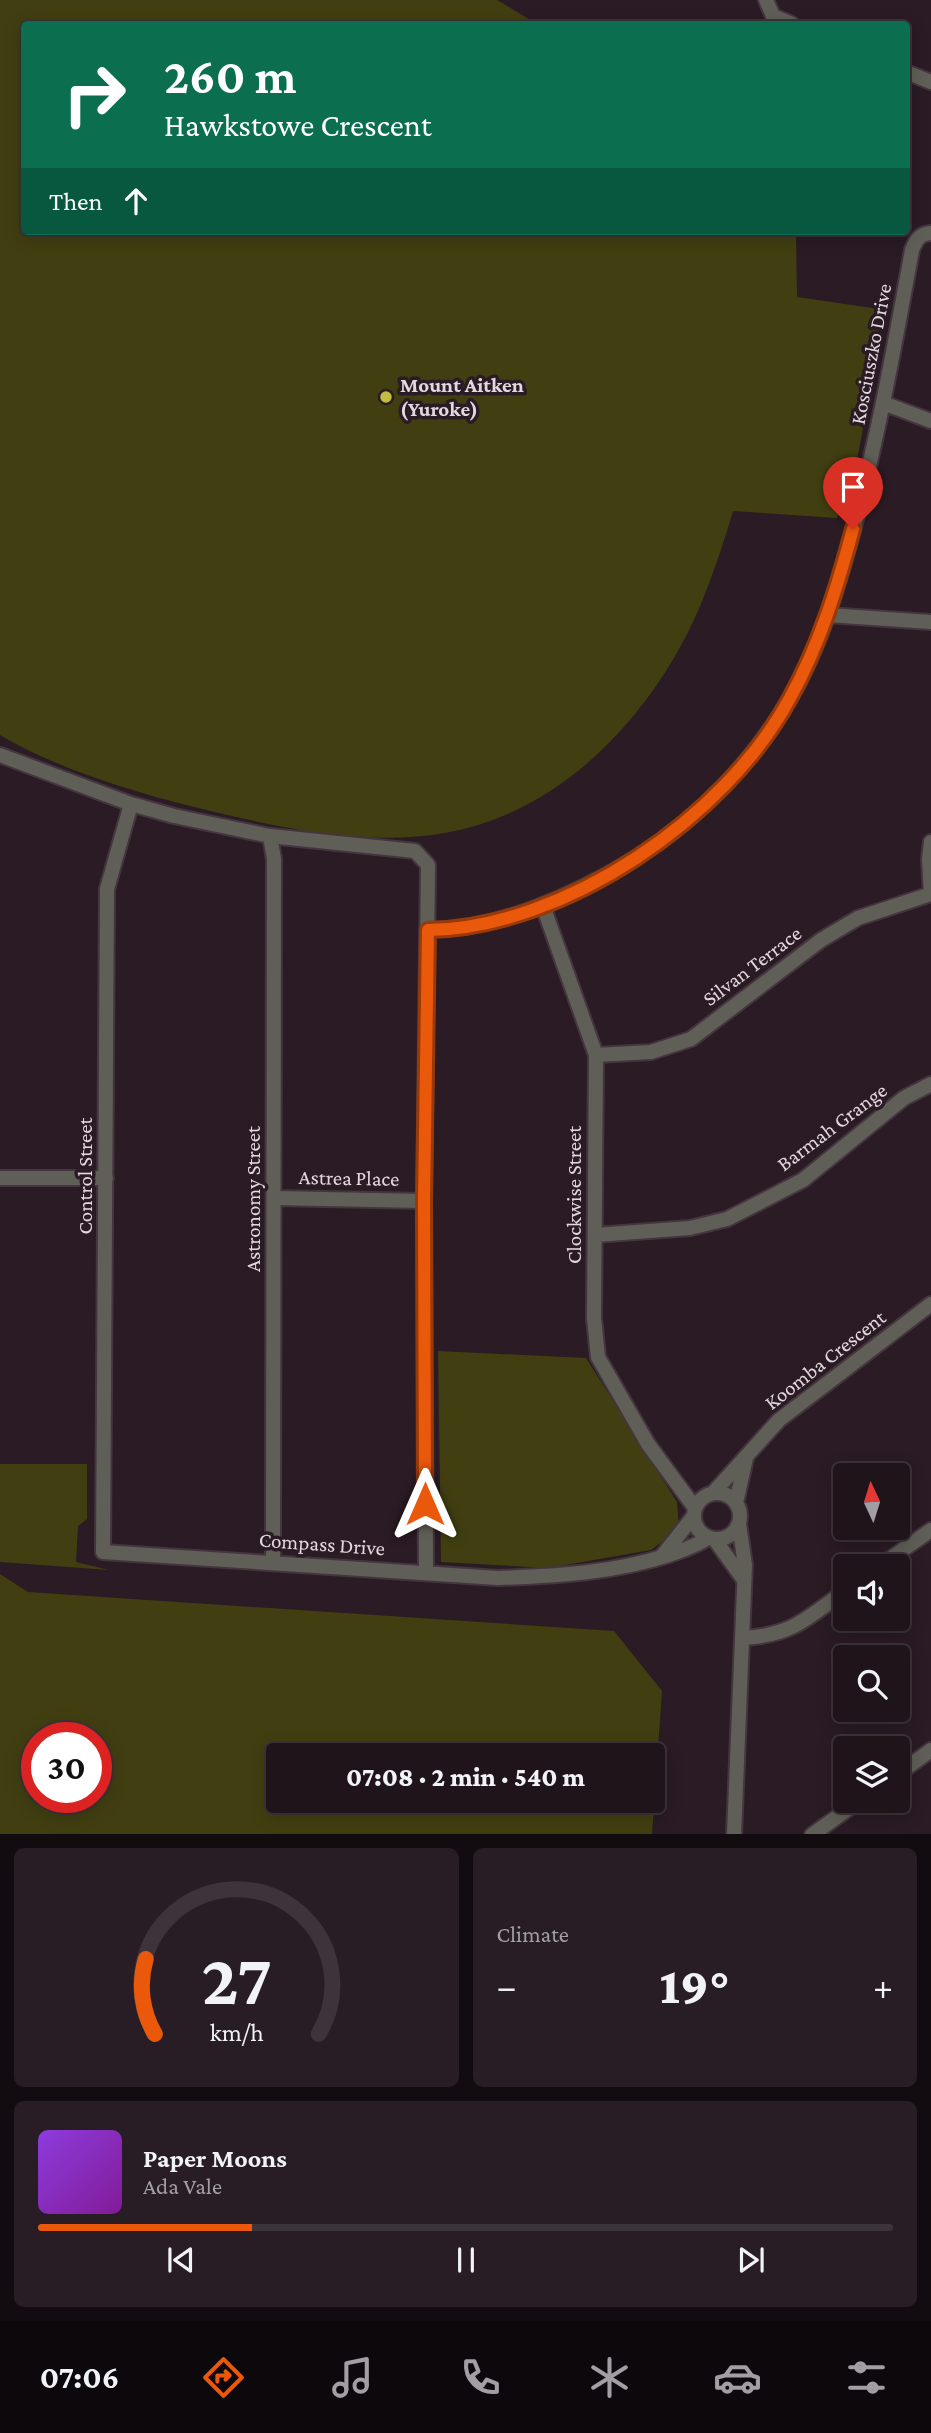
<!DOCTYPE html>
<meta charset="utf-8">
<style>
:root{--surface:#20141b;--page:#281d24;--text:#f1f3f6;--muted:#a29ea3;--line:#3d333a;--accent:#ea580c}
body{margin:0;font-family:"Crimson Pro",serif;background:var(--page);color:var(--text);height:100vh;display:flex;flex-direction:column;font-size:26px;white-space:nowrap}
*{box-sizing:border-box;margin:0}
p{font-size:23px;color:var(--muted)}
.icon{flex:none;width:38px;height:38px;fill:none;stroke:currentColor;stroke-width:2;stroke-linecap:round;stroke-linejoin:round}
.map{position:relative;height:1834px;overflow:hidden}
.panel{display:flex;flex-direction:column;gap:14px;padding:14px;background:#120b0f;flex:1}
.panel>*{flex:none}
.guide{position:absolute;left:21px;top:21px;width:889px;height:214px;border-radius:7px;box-shadow:0 4px 18px #0003,0 0 0 2px var(--line);background:#0b6e4f;color:#fff;overflow:hidden}
.needle{width:46px;rotate:356deg}
.tools{position:absolute;left:833px;top:1463px;display:grid;gap:14px}
.tools a{display:grid;place-items:center;width:77px;height:77px;border-radius:7px;background:var(--surface);box-shadow:0 4px 18px #0003,0 0 0 2px var(--line);font-size:35px}
.speed{position:absolute;left:21px;top:1722px;display:flex;gap:14px;font-size:35px;font-weight:700;text-align:center}
.speed>*{display:grid;place-content:center;width:91px;height:91px;border-radius:50%;background:var(--surface);box-shadow:0 4px 18px #0003,0 0 0 2px var(--line);line-height:1}
.speed .limit{border:10px solid #d22;background:#fff;color:#111}
.pin{position:absolute;display:grid;place-items:center;width:60px;height:60px;color:#fff;margin:-72px -30px;border-radius:50% 50% 50% 0;rotate:-45deg;box-shadow:0 0 7px #0007}
.pin .icon{rotate:45deg}
.me{position:absolute;width:77px;margin:-38px;rotate:0deg;stroke-linejoin:round;filter:drop-shadow(0 0 5px #0008)}
.turn{display:flex;align-items:center;gap:24px;height:147px;padding:0 28px;font-size:32px}
.turn .icon{width:91px;height:91px;stroke-width:2.5}
.turn b{display:block;font-size:49px;line-height:60px}
.then{display:flex;align-items:center;height:66px;padding:0 28px;background:#0003;gap:14px;font-size:26px}
.big{font-size:52px;font-weight:800;line-height:1.1}
.panel .widget{flex:1;display:flex;flex-direction:column;justify-content:center;gap:10px;min-width:0;padding:0 24px;border-radius:10px;background:var(--page)}
.panel .dial{align-items:center;gap:0}
.dial svg{height:182px;overflow:visible;fill:none;stroke:var(--line);stroke-width:7;stroke-linecap:round;text-anchor:middle}
.dial text{fill:var(--text);stroke:none}
.song{display:flex;align-items:center;gap:21px}
.cover{width:84px;height:84px;border-radius:10px;background:linear-gradient(135deg,hsl(270 70% 55%),hsl(290 70% 35%))}
.played{height:7px;border-radius:4px;background:linear-gradient(90deg,var(--accent) 25%,var(--line) 25%)}
.keys{display:flex;justify-content:space-around;direction:ltr}
.heat{display:flex;justify-content:space-between;align-items:center;font-size:38px;direction:ltr}
.panel .tiles{flex:1;display:grid;gap:14px;grid-template-columns:1fr 1fr}
.widget:last-child{grid-column:span 2}
.trip{position:absolute;left:266px;top:1743px;width:399px;height:70px;border-radius:7px;background:var(--surface);box-shadow:0 4px 18px #0003,0 0 0 2px var(--line);font-weight:800;line-height:70px;text-align:center}
.menu{display:flex;height:112px;justify-content:space-around;align-items:center;background:#0d080b;color:var(--muted)}
.menu .icon{width:49px;height:49px}
.menu .selected{color:var(--accent)}
.menu b{font-size:32px;color:var(--text)}
.map>svg:first-child{display:block}
.green{fill:#413f11;fill-rule:evenodd}
.lines{fill:none;stroke-linecap:round;stroke-linejoin:round}
.minor-casing{stroke:#44353e;stroke-width:18}
.minor{stroke:#5f5f57;stroke-width:14}
.route-casing{stroke:#983908;stroke-width:18}
.route{stroke:#ea580c;stroke-width:12}
.poi-dot{fill:#c2bd3f;stroke:#2a1b24;stroke-width:2.5}
.labels{text-anchor:middle;dominant-baseline:central;stroke-width:7;stroke-linejoin:round;paint-order:stroke}
.street-label{font-size:21px;fill:#e3d8df;stroke:#2a1b24}
.poi-label{font-size:21px;font-weight:bold;fill:#e3d8df;stroke:#2a1b24;text-anchor:start}
</style>
<div class="map">
<svg width="931" height="1835" viewBox="0 0 931 1835">
<rect width="100%" height="100%" fill="#2a1b24"/>
<path class="green" d="M0,0H497L537,24H24V231H796L797,297L886,310L854,475L837,518L733,511C723,545 712,578 698,611C652,715 562,813 445,833C371,846 291,830 219,813C150,797 62,772 0,735Z
M438,1351L586,1358L677,1502L679,1529L651,1550L548,1568L441,1562Z
M0,1464H87V1519L78,1526L76,1562L109,1570L0,1562Z
M0,1574L28,1592L614,1631L662,1691L652,1834H0ZM37,1738H96V1797H37ZM653,1755V1801H278V1755Z"/>
<g class="lines">
<defs>
<path id="minor" d="M766,0L773,16L792,24
M906,72L931,82
M883,403L931,421
M828,615L931,622
M0,755L131,804L174,816L270,836L415,851L428,865L424,1201L426,1572
M131,804L107,889L103,1552L498,1578C556,1576 613,1573 669,1555C683,1550 696,1546 708,1538
M270,836L274,859L273,1561
M931,842L929,859L931,894
M543,906L596,1055L594,1318L598,1357L648,1444L695,1508
M428,930C490,929 548,906 603,877C679,837 744,776 788,702C817,653 834,599 849,545C876,448 894,349 912,250C916,240 919,234 931,233
M596,1055L651,1052L691,1039L821,940L858,918L931,894
M0,1178H106
M274,1198L424,1201
M595,1235L690,1228L727,1219L803,1180L904,1098L931,1084
M694 1516a23 23 0 1 1 46 0a23 23 0 1 1-46 0Z
M713,1493L779,1420L931,1304
M736,1503L746,1458
M715,1540L744,1580
M662,1556L693,1517
M880,1566L931,1530
M744,1638C793,1635 807,1618 845,1591
M898,1774L931,1750
M734,1835L745,1565L739,1524
M812,1835L859,1801"/>
</defs>
<use href="#minor" class="minor-casing"/>
<use href="#minor" class="minor"/>
</g>
<g class="lines">
<defs>
<path id="route" d="M425,1504L424,1201L428,930C565,928 726,817 790,698C820,644 837,588 853,529"/>
</defs>
<use href="#route" class="route-casing"/>
<use href="#route" class="route"/>
</g>
<circle class="poi-dot" cx="386" cy="397" r="7"/>
<g class="labels">
<g class="street-label">
<text transform="translate(871 354) rotate(-79)">Kosciuszko Drive</text>
<text transform="translate(752 966) rotate(-37)">Silvan Terrace</text>
<text transform="translate(832 1127) rotate(-37)">Barmah Grange</text>
<text transform="translate(85 1176) rotate(-90)">Control Street</text>
<text transform="translate(349 1178) rotate(1)">Astrea Place</text>
<text transform="translate(574 1195) rotate(-90)">Clockwise Street</text>
<text transform="translate(253 1199) rotate(-90)">Astronomy Street</text>
<text transform="translate(825 1360) rotate(-38)">Koomba Crescent</text>
<text transform="translate(322 1544) rotate(4)">Compass Drive</text>
</g>
<g class="poi-label">
<text x="400" y="385">Mount Aitken<tspan x="400" dy="24">(Yuroke)</tspan></text>
</g>
</g>
</svg>
<div class="tools">
<a><svg class="needle" viewBox="-14 -14 28 28"><path d="M0-13l5 13h-10z" fill="#e53935"/><path d="M0 13l5-13h-10z" fill="#a29ea3"/></svg></a>
<a><svg class="icon" aria-label="sound" viewBox="0 0 24 24"><path d="M4 9h4l5-4v14l-5-4H4zM17 9q2 3 0 6"/></svg></a>
<a><svg class="icon" aria-label="search" viewBox="0 0 24 24"><circle cx="10" cy="10" r="6"/><path d="M15 15l6 6"/></svg></a>
<a><svg class="icon" aria-label="layers" viewBox="0 0 24 24"><path d="M12 4l9 5-9 5-9-5zM3 14l9 5 9-5"/></svg></a>
</div>
<div class="speed"><div class="limit">30</div></div>
<div class="pin" style="left:853px;top:529px;background:#d93025"><svg class="icon" aria-label="arrive" viewBox="0 0 24 24"><path d="M6 21V4h12l-3 4 3 4H6"/></svg></div>
<svg class="me" style="left:425px;top:1504px" viewBox="-20 -20 40 40"><path d="M0-17L14 15 0 8-14 15z" fill="#ea580c" stroke="#fff" stroke-width="4"/></svg>
<div class="trip">07:08 · 2 min · 540 m</div>
<div class="guide">
<div class="turn"><svg class="icon" aria-label="right" viewBox="0 0 24 24"><path d="M7 20v-9h11M14 6l5 5-5 5"/></svg><div><b>260 m</b>Hawkstowe Crescent</div></div>
<div class="then">Then<svg class="icon" aria-label="ahead" viewBox="0 0 24 24"><path d="M12 20V5M6 11l6-6 6 6"/></svg></div>
</div>
</div>
<section class="panel">
<div class="tiles">
<div class="widget dial"><svg viewBox="0 0 100 80">
<path d="M14 69A42 42 0 1 1 86 69"/>
<path d="M14 69A42 42 0 0 1 10 36" stroke="#ea580c"/>
<text x="50" y="56" font-size="32" font-weight="700">27</text>
<text x="50" y="72" font-size="11">km/h</text>
</svg></div>
<div class="widget"><p>Climate</p>
<div class="heat"><a>−</a><b class="big">19°</b><a>+</a></div>
</div>
<div class="widget">
<div class="song"><i class="cover"></i><div><b>Paper Moons</b><p>Ada Vale</p></div></div>
<div class="played"></div>
<div class="keys"><svg class="icon" aria-label="previous" viewBox="0 0 24 24"><path d="M18 5L8 12l10 7zM5 5v14"/></svg><svg class="icon" aria-label="pause" viewBox="0 0 24 24"><path d="M8 5v14M16 5v14"/></svg><svg class="icon" aria-label="next" viewBox="0 0 24 24"><path d="M6 5l10 7-10 7zM19 5v14"/></svg></div>
</div>
</div>
</section>
<nav class="menu">
<b>07:06</b>
<svg class="icon selected" aria-label="directions" viewBox="0 0 24 24"><path d="M12 3l9 9-9 9-9-9zM9 14v-3h6M13 9l2 2-2 2"/></svg>
<svg class="icon" aria-label="music" viewBox="0 0 24 24"><path d="M9 18V5l10-2v13"/><circle cx="6" cy="18" r="3"/><circle cx="16" cy="16" r="3"/></svg>
<svg class="icon" aria-label="phone" viewBox="0 0 24 24"><path d="M5 4h4l2 5-3 2q2 4 5 5l2-3 5 2v4C11 20 4 13 5 4z"/></svg>
<svg class="icon" aria-label="climate" viewBox="0 0 24 24"><path d="M12 3v18M4 7l16 10M4 17L20 7"/></svg>
<svg class="icon" aria-label="car" viewBox="0 0 24 24"><path d="M5 17H2v-5l4-1 3-4h7l3 4 3 1v5h-3M9 17h6M6 11h13"/><circle cx="7" cy="17" r="2"/><circle cx="17" cy="17" r="2"/></svg>
<svg class="icon" aria-label="filters" viewBox="0 0 24 24"><path d="M4 7h16M4 17h16"/><circle cx="9" cy="7" r="2"/><circle cx="15" cy="17" r="2"/></svg>
</nav>
